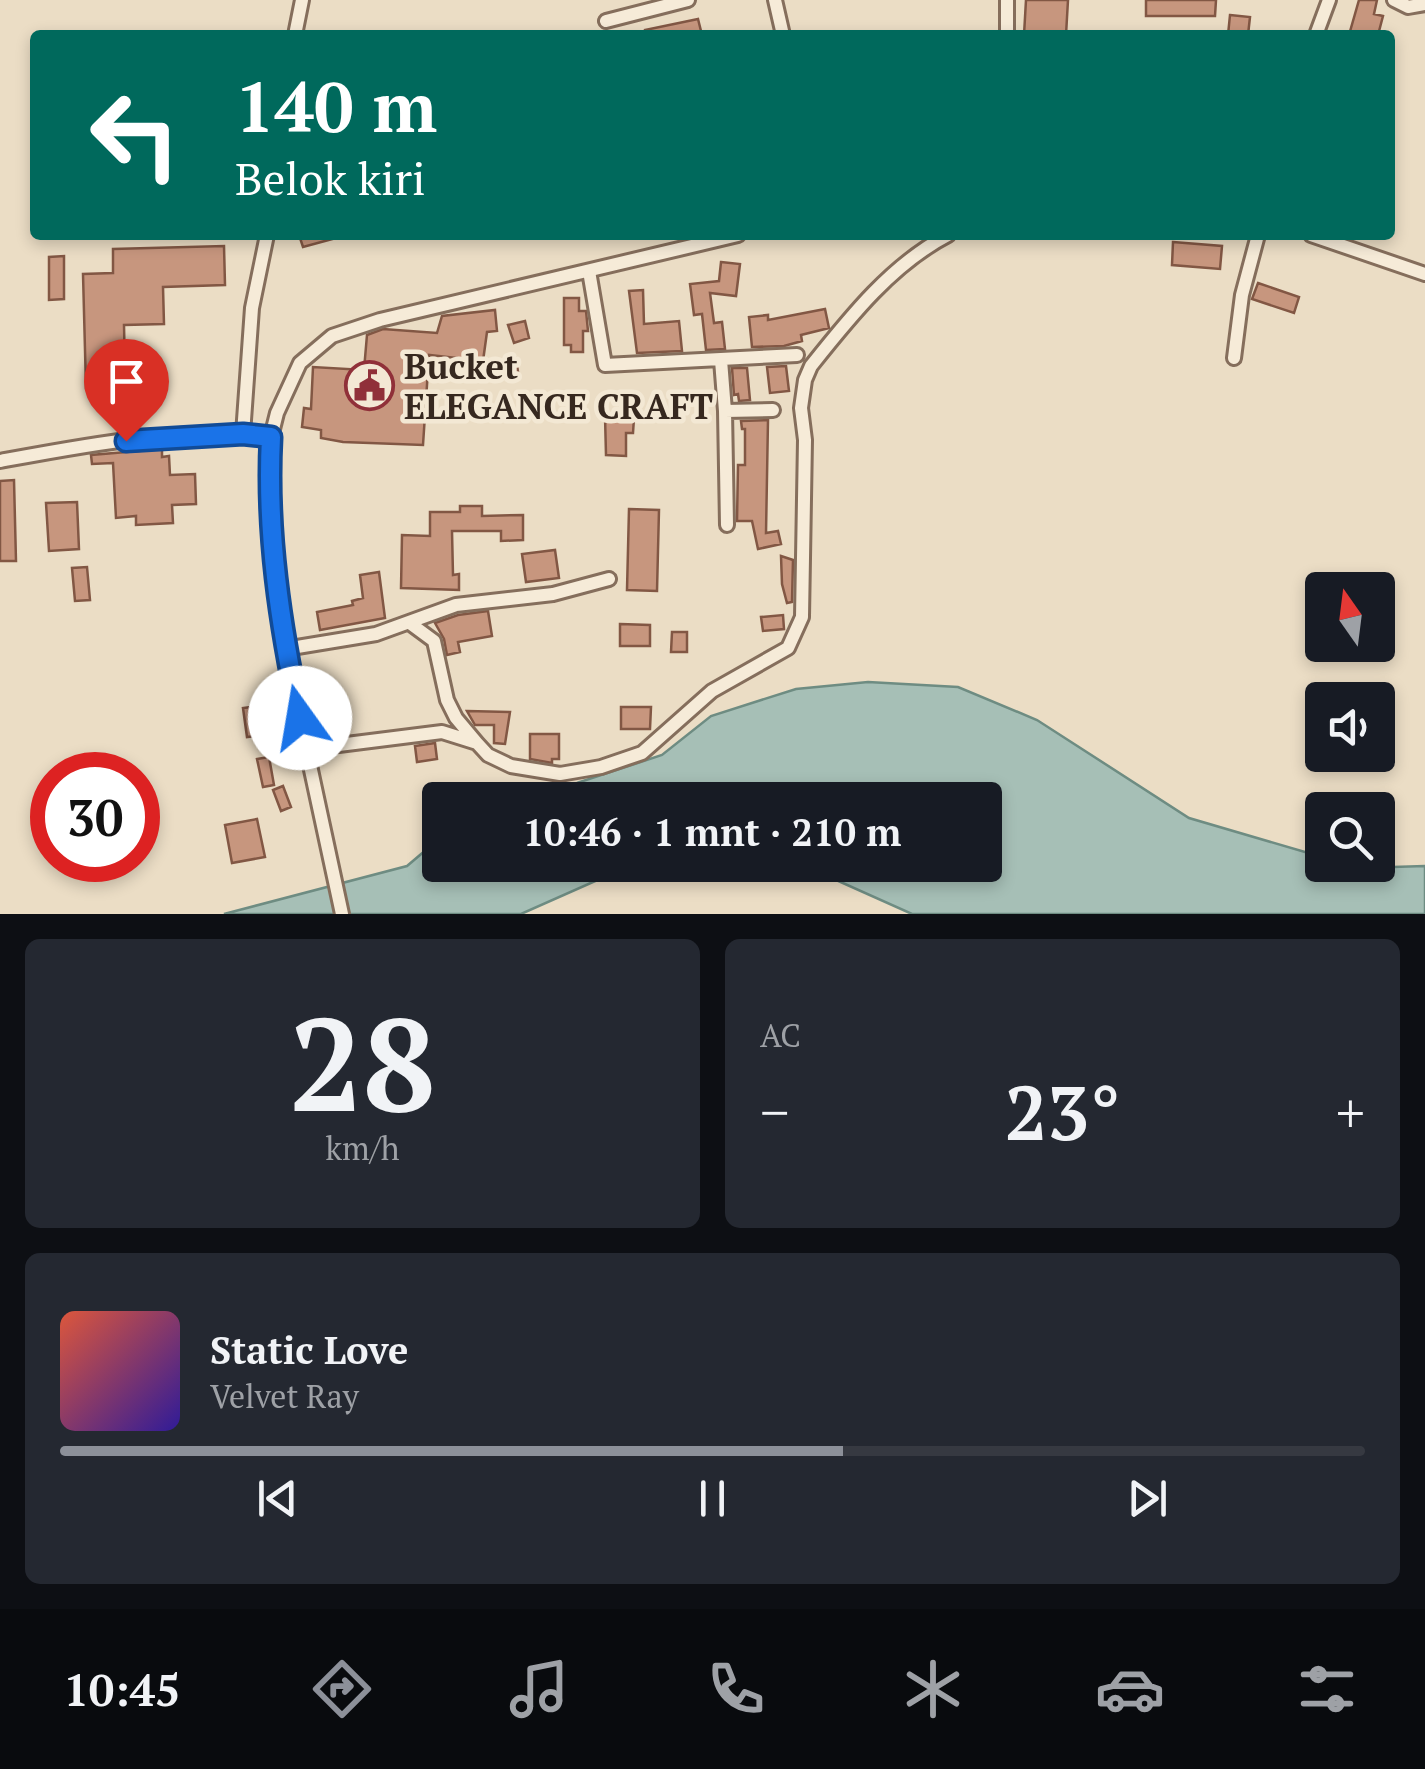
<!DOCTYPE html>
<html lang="id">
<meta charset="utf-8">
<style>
:root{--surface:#171b24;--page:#242831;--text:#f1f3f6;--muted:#9ea1a6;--line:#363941;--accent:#8c9099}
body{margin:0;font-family:"PT Serif",serif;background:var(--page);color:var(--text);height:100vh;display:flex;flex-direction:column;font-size:38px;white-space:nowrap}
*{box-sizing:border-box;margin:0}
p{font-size:32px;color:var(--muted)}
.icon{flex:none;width:55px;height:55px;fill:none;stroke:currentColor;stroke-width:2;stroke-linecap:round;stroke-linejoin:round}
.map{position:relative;height:914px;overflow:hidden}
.sheet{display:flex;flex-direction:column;gap:25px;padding:25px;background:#0d0f14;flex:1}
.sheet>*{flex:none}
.top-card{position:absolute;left:30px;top:30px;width:1365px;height:210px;border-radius:10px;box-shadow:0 5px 15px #0003;background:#00695c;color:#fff;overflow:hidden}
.needle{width:65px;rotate:346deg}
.buttons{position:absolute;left:1305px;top:572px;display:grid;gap:20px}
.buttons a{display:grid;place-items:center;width:90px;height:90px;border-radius:10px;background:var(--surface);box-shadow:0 5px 15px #0003;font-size:50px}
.speed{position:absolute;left:30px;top:752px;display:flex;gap:20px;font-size:50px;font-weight:700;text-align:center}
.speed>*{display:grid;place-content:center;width:130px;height:130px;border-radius:50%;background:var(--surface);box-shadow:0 5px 15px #0003;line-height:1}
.speed .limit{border:15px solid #d22;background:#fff;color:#111}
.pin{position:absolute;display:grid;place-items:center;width:85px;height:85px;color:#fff;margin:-102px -42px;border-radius:50% 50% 50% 0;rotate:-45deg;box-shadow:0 0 10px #0007}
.pin .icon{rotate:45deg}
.me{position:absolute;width:110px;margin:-55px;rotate:347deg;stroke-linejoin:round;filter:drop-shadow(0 0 8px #0008)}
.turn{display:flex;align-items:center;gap:35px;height:210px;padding:0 40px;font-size:45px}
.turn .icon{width:130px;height:130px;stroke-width:2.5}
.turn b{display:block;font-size:70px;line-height:85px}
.big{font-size:75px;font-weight:700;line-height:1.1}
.sheet .widget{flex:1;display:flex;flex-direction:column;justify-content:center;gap:15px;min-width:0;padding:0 35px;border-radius:15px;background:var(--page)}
.sheet .dial{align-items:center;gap:0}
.dial b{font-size:130px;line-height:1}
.song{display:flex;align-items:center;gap:30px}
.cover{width:120px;height:120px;border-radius:15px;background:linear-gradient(135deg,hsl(10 70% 55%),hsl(250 70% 35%))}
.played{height:10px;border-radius:5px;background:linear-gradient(90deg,var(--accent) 60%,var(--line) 60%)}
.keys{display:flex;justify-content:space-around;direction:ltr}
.heat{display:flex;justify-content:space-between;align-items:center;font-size:55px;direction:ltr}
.sheet .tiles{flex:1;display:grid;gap:25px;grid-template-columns:1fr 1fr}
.widget:last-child{grid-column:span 2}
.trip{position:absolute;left:422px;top:782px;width:580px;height:100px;border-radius:10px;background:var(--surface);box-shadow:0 5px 15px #0003;font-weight:700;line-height:100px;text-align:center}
.menu{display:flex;height:160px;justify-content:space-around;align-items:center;background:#090b0e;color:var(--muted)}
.menu .icon{width:70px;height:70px}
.menu .current{color:var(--accent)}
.menu b{font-size:45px;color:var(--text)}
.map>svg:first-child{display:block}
.water{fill:#a6bfb6;stroke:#6e8c82;stroke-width:2.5}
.building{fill:#c7967e;stroke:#825744;stroke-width:2.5}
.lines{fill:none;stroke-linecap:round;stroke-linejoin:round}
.street-casing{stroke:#856e5c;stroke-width:18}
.street{stroke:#f6ebd8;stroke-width:12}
.route-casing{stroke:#114b97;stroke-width:25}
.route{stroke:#1a73e8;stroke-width:18}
.labels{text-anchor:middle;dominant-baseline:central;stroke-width:9;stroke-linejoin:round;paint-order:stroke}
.poi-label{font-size:35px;font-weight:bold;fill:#36281f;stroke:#f3e8d4;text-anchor:start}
</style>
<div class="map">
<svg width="1425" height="914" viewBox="0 0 1425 914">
<rect width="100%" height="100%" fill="#ebddc5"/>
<path class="water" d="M868,682L958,687L1037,720L1189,818L1322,857V865L1360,868L1425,866V914H912L825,875L779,865H985V800H497L535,784L577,783L662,755L711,716L796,689Z
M440,838V865H643L620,870L521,914H224L407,866Z"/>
<path class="building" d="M1026,0H1068L1066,35H1024Z
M1146,0H1216L1215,16H1146Z
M1359,0H1377L1374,14L1383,16L1378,35H1349Z
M1230,15L1250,17L1248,35H1228Z
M698,19L702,35H645V30Z
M299,235H336V238L303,247Z
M1173,242L1222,246L1220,269L1172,265Z
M224,246L225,285L163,287L164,324L124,325L125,372H118V388H86L83,274L113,273V249Z
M64,256V299L49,300V257Z
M721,262L740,264L736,296L710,293L714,323L722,322L725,349L706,350L702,314L694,315L690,284L719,281Z
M1258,283L1299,297L1294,313L1252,299Z
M643,290L644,324L679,321L682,351L637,353L629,291Z
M564,298H579V311H586L588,331H583V352H571V345H564Z
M825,309L829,328L801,335L802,341L784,346L752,347L749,317L768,315V320Z
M495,310L497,331L487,332L483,361L429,355L423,445L343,442L321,438V430L302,427L304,408L311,409L313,367L364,370L367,335L383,329L437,333L442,316Z
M525,321L529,338L514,343L508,325Z
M516,358L518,372L498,375L497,360Z
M786,366L789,391L770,393L767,367Z
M732,368H747L750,400L739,401L738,394L734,395Z
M605,416L634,418L633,433H626V456L606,455Z
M768,420L766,533L778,531L781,544L758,549L752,521H737L738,465H745V429H742L741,421Z
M162,449V457L169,456L170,475L195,474L196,504L172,505L173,523L136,525V516L116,518L113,463L92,464L91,455Z
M14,480L16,561H0V481Z
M77,502L79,549L49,551L46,503Z
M460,506H482V516L523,515V540L501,541V531H452L453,575L459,574V590L401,588L402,535L430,536V512H460Z
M629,509L659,510L657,591L627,590Z
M555,550L559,578L526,582L522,554Z
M781,556L793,560L792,602L787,603L782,584Z
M87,567L90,600L75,601L72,568Z
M379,572L385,618L320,630L317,612L353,605L352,601L363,598L360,575Z
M488,611L492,636L458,642L460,652L447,655L444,639L435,623L458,615Z
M783,615L784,629L763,631L761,617Z
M620,624L650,625V646H620Z
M672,632H687V652H671Z
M259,706L264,735L247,737L243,708Z
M621,707H651L650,729H621Z
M467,711L510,712L505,744L494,743V725H475Z
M336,722L338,733L321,736L319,726Z
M530,734H559V759H552V763L530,759Z
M435,743L437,759L417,762L415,746Z
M269,757L274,785L263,787L257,759Z
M283,786L291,807L281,811L273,790Z
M257,819L265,857L232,863L225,825Z"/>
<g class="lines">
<defs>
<path id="street" d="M775,0L783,35
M1394,0L1408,7L1425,4
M606,21L688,0
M295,35L302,0
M1007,35V0
M1316,35L1329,0
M1311,235L1425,274
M589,271L605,365L797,355
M1234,358L1242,295L1258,235
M721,360L725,411L773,410
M725,411L727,525
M243,434L252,308L267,235
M0,461C86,445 184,426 271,437
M411,624L434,641L447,700L456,718L477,743
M285,649L376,634L456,605L553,594L609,579
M307,749L442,732L477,743L488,755L511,766L560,774L601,767L642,753L712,691L788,648L802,617L805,440L801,408L805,380L811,366C850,317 892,264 948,235
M342,914L285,649L273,537L271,437L277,413L300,363L332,336L380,320L738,235"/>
</defs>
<use href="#street" class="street-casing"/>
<use href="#street" class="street"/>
</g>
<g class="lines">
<defs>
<path id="route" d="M126,441L243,434L271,437C266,531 280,626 300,718"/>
</defs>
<use href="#route" class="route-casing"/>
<use href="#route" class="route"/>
</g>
<defs>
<symbol id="civic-ring" viewBox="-11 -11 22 22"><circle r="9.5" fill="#f3e8d4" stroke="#903039" stroke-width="1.5"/><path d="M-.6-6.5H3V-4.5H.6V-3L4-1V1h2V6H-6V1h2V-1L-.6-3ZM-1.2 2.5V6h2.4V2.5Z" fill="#903039"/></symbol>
</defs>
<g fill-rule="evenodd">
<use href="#civic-ring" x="342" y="358" width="55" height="55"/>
</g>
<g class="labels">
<g class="poi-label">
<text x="404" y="366">Bucket<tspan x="404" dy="40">ELEGANCE CRAFT</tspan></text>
</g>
</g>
</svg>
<div class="buttons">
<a><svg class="needle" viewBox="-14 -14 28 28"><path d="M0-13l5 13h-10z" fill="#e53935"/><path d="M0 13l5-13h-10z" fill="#9ea1a6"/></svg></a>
<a><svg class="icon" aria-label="sound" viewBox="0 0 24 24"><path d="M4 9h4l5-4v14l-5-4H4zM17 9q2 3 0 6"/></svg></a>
<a><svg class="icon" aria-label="search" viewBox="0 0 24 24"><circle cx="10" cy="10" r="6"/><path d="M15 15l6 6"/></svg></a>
</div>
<div class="speed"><div class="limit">30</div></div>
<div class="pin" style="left:126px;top:441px;background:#d93025"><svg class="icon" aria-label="arrive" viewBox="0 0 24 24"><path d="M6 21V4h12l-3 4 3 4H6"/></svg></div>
<svg class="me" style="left:300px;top:718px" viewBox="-20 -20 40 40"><circle r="19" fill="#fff"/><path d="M0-13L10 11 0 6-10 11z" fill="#1a73e8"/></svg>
<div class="trip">10:46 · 1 mnt · 210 m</div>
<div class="top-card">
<div class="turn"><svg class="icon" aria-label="left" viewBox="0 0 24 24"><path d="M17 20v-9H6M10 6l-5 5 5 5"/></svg><div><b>140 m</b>Belok kiri</div></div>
</div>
</div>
<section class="sheet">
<div class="tiles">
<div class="widget dial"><b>28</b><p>km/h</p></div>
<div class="widget"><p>AC</p>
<div class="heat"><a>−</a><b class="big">23°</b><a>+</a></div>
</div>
<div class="widget">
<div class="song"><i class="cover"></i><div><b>Static Love</b><p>Velvet Ray</p></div></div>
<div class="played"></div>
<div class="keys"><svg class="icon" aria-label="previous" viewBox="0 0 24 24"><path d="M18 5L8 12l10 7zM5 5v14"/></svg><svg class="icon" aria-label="pause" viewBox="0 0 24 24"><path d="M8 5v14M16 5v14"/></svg><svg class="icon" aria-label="next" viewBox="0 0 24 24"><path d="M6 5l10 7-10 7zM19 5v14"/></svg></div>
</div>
</div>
</section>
<nav class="menu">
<b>10:45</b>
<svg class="icon current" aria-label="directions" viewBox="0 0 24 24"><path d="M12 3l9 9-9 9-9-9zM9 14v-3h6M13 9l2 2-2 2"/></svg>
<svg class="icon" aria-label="music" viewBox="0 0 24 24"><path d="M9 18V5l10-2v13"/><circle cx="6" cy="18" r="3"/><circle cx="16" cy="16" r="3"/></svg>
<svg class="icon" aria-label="phone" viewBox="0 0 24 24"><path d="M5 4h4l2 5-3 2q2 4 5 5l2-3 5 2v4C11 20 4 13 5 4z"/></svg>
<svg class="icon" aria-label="climate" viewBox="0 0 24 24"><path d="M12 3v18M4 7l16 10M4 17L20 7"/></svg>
<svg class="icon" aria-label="car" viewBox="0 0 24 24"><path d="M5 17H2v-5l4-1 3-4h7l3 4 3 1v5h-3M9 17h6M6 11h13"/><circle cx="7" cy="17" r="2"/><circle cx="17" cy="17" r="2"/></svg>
<svg class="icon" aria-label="filters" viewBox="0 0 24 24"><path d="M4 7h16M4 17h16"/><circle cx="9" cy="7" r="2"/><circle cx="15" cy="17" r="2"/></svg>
</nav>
